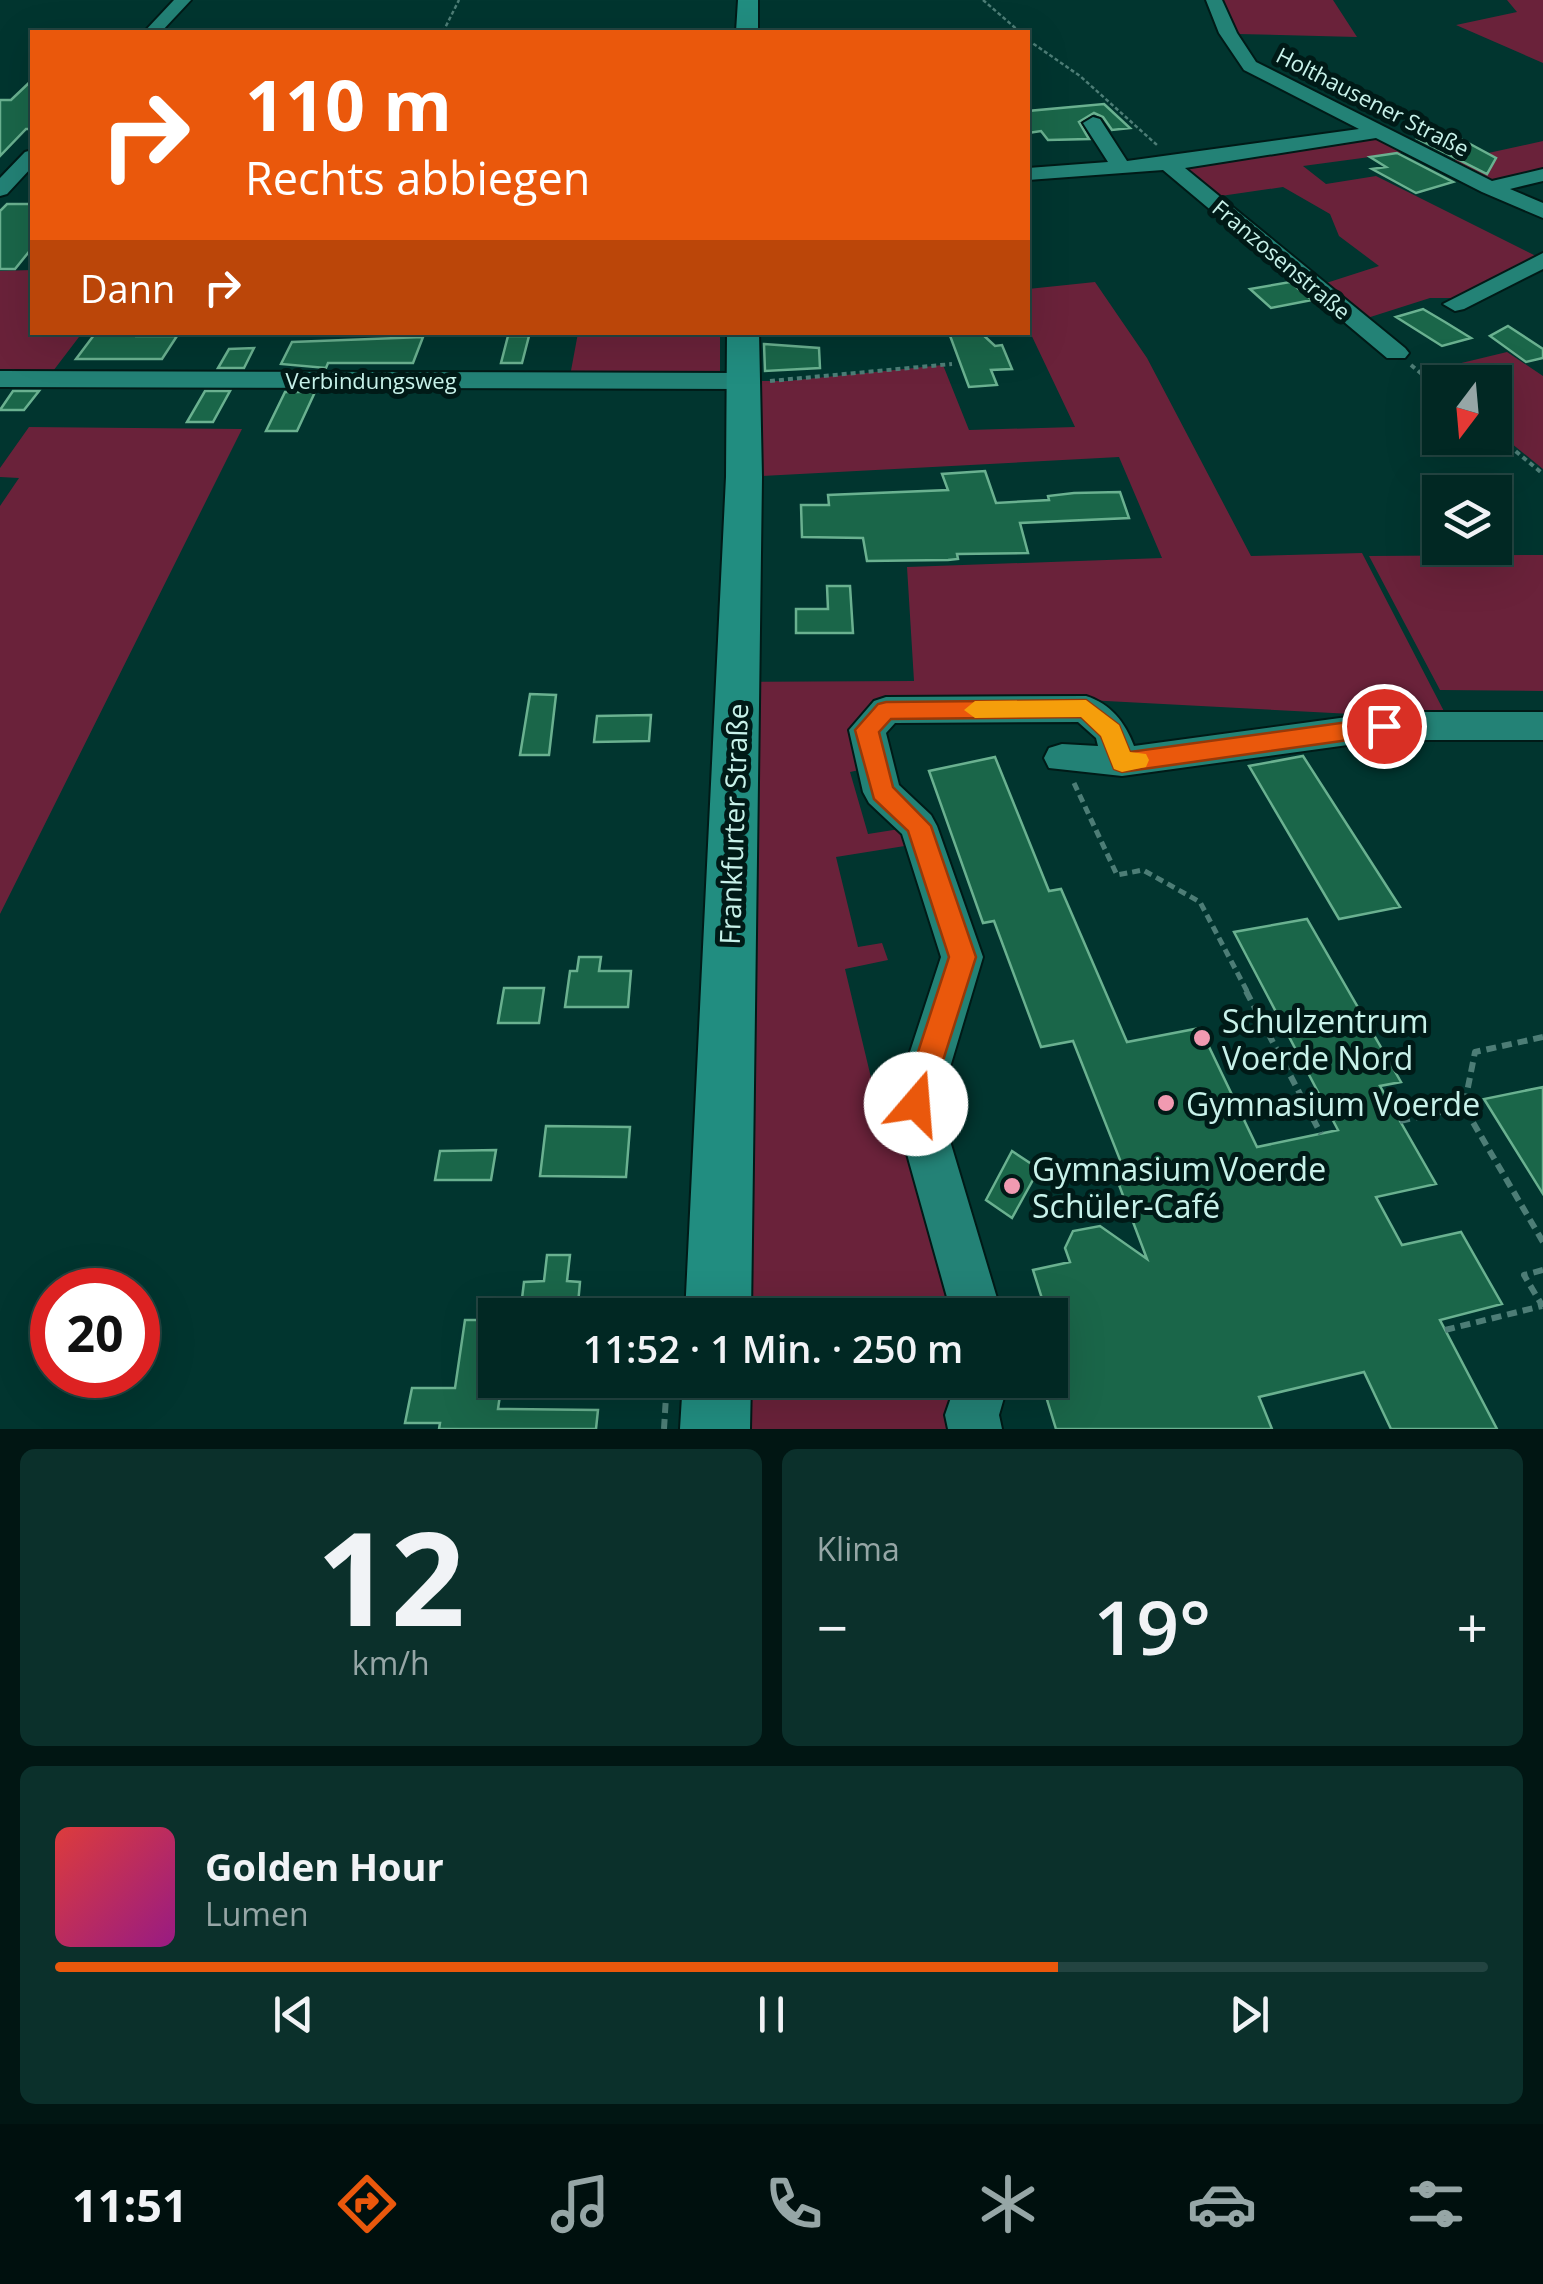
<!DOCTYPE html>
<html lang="de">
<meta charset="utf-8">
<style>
:root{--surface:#012823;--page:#0b302b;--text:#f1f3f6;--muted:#96a6a6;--line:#234441;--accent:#ea580c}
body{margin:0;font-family:"Open Sans",sans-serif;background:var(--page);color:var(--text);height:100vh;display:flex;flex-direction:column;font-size:38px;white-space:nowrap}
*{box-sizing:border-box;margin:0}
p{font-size:32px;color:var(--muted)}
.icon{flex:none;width:55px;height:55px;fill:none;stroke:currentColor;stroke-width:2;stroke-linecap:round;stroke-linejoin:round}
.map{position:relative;height:1429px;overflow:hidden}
.panel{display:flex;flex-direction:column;gap:20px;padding:20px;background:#011613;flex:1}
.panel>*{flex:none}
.guide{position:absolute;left:30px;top:30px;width:1000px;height:305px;border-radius:0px;box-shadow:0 10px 40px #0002,0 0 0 2px var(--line);background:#ea580c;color:#fff;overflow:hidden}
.needle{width:65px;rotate:196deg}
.tools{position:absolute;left:1422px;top:365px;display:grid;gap:20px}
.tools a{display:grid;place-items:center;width:90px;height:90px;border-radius:0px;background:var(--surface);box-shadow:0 10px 40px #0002,0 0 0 2px var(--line);font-size:50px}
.speed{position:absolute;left:30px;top:1268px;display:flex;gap:20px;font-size:50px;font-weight:700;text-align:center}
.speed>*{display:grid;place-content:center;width:130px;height:130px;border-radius:50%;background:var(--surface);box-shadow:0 10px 40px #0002,0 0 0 2px var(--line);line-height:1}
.speed .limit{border:15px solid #d22;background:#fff;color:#111}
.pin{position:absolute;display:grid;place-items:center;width:85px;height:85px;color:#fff;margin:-42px;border:5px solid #fff;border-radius:50%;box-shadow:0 2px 10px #0007}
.me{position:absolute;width:110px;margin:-55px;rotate:18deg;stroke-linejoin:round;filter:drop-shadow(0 0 8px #0008)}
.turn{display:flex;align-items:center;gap:35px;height:210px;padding:0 50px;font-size:45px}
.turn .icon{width:130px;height:130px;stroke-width:2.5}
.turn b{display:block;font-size:70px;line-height:85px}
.then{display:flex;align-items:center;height:95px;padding:0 50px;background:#0003;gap:20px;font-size:38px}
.big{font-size:75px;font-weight:600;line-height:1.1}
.panel .widget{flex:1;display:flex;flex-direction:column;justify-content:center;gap:15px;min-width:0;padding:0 35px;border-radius:15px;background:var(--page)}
.panel .dial{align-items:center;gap:0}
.dial b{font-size:130px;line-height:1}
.song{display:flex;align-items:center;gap:30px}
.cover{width:120px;height:120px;border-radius:15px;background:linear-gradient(135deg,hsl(0 70% 55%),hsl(310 70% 35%))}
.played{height:10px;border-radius:5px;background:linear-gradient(90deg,var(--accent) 70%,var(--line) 70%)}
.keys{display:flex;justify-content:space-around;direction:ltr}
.heat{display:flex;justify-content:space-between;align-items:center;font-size:55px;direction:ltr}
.panel .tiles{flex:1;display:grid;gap:20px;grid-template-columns:1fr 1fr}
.widget:last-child{grid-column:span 2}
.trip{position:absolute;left:478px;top:1298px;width:590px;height:100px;border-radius:0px;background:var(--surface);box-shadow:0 10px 40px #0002,0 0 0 2px var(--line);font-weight:600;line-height:100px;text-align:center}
.menu{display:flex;height:160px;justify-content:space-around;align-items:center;background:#00100e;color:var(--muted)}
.menu .icon{width:70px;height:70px}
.menu .current{color:var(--accent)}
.menu b{font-size:45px;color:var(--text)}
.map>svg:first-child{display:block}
.green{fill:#6a223a}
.building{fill:#1a6649;stroke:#6ab190;stroke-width:2.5}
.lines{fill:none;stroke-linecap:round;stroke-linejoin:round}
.minor-casing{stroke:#001a17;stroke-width:4}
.major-casing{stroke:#001a17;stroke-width:4}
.path-far3{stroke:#4d7d76;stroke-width:2.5;stroke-dasharray:4 2.5;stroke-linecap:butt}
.path-far2{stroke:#4d7d76;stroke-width:4;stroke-dasharray:5 4;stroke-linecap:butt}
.path-far1{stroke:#4d7d76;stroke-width:5;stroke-dasharray:8 5;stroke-linecap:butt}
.path{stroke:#4d7d76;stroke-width:6;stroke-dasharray:10 6;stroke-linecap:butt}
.minor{fill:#238276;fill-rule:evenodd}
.major{fill:#218d80;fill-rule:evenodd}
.route{fill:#ea580c;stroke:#983908;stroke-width:2.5}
.slow{fill:#f59e0b}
.poi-dot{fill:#f19ab1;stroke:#001a17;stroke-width:4}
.labels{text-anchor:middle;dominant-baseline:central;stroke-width:10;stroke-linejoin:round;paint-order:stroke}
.far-street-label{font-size:22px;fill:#c8f2ea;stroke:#001a17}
.street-label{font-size:28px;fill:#c8f2ea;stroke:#001a17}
.near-poi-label{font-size:32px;fill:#c8f2ea;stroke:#001a17;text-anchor:start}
</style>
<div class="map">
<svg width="1543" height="1429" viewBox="0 0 1543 1429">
<rect width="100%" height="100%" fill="#01352f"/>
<path class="green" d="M1223,0H1333L1357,37L1238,34Z
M1507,0H1543V63L1456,25L1517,12Z
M1362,139L1385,140L1407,152L1303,166L1326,184L1376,176L1540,258L1455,298H1430L1361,320L1320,285L1379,266L1339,236L1330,214L1283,187L1214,197L1182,167Z
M1543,141V170L1489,183L1447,162Z
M32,270V332L82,333L47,379H0V271Z
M1095,282L1147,358L1251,556L1362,553L1448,719L1087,700H884L864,769L850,772L868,834L906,828L911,845L836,857L858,947L882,943L888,960L845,969L879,1111L905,1107L964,1315H720L737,682L914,681L907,567L1162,558L1119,457L744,477L742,381H787L943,365L969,430L1075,427L1028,328V289Z
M578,333H720V381L570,376Z
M1507,352L1543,376V469L1495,430V382L1440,385L1424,372Z
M29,427L242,429L0,914V506L19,478L0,477V468Z
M1543,555V691L1440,690L1369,556Z
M719,1380H966L962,1429H717Z"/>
<path class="building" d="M32,80V129H26L0,156V100H11Z
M1104,104L1130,128L1112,130L1103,117L1094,113L1079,122L1089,139L1048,140L1041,131L1028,133V111Z
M1446,131L1496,158L1487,174L1418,139Z
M1397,153L1453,182L1416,193L1372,169L1386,167L1370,157Z
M7,204H32V248L15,269H0V211Z
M1290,282L1312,300L1271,308L1250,289Z
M1423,309L1445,322L1471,338L1442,346L1396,317Z
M1508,326L1543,349V358L1526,362L1490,336Z
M105,332H139L137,336H177L162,359H76L94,335Z
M980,332L995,346L1002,345L1012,369L991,370L997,385L969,387L949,333Z
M508,336H529L522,363H501Z
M423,337L413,363H328L326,368L281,364L292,342Z
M764,344L819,348L820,368L765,371Z
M254,348L244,368H218L229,349Z
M13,391H39L24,410H0Z
M205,391H230L213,422H187Z
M285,392H315L297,431H266Z
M985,471L996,503L1049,500L1048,496L1074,493L1120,492L1129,518L1020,523L1028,553L957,554L958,559L948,560L867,561L863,538L802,537L801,505H829L828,495L948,490L942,474Z
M827,586H850L853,633H796V609H828Z
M530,694L556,695L549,755H520Z
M651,715L649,741L594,742L597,716Z
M1303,756L1400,907L1339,919L1249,766Z
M995,757L1049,891L1061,889L1127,1042L1200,1028L1257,1147L1338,1130L1234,932L1307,919L1401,1082L1380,1086L1436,1184L1376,1197L1402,1245L1461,1232L1502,1304L1440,1320L1497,1429H1391L1364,1372L1259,1397L1272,1429H1056L1041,1380H1050V1362L1061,1359L1033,1270L1070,1262L1065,1248L1073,1231L1100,1226L1147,1259L1116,1177L1126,1175L1073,1041L1041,1047L994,921L983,923L929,771Z
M579,957H601L599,971H631L628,1007H565L570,971H577Z
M504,988H544L539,1023H498Z
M1543,1087V1194L1484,1099Z
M546,1126L630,1127L626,1177L540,1176Z
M496,1150L491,1180H435L440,1151Z
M1012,1151L1039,1169L1012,1218L986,1200Z
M547,1255H570L567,1281L580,1282L577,1315H520L524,1282L544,1281Z
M465,1320H495V1388H501L498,1409L598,1410L596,1429H439L440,1423H405L412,1388H455Z"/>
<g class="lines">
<defs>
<path id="minor" d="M174,0H191L161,32H144Z
M1206,0H1222L1237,33L1256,62L1492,181L1543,169V181L1510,189L1543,203V218L1482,192L1376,138L1185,168L1405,348L1409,353L1405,358H1387L1163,170L1028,180V168L1108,162L1083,123L1093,117L1100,119L1127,161L1359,129L1244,70L1219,33Z
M32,150V167L7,194L0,196V178L25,152Z
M1543,253V269L1464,309L1455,311L1443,304Z
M0,371L742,373L755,381L742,389L0,387Z
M1086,696C1111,704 1125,722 1134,746L1384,712H1543V740H1384L1122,776L1049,768L1044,758L1049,748L1062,744L1098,746L1096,738L1078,722L895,723L886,733L899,785L931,815L937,826L983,957L939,1104L1002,1315H952L893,1104L941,957L902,834L869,803L863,792L849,730L874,701L886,697Z
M957,1380H1009L999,1415L1002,1429H948L945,1415Z"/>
<path id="major" d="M738,0H758V32H736Z
M727,332H759L762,477L751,1315H685L726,477Z
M683,1380H751L750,1429H680Z"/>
</defs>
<use href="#minor" class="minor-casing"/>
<use href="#major" class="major-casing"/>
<path class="path-far3" d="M983,0L1020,32
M443,32L459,0
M1028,40L1080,76L1157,145"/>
<path class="path-far2" d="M1411,365L1440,389
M770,381L952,364
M1495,434L1543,474"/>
<path class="path-far1" d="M1074,783L1117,875L1143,870L1200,902L1248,993"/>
<path class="path" d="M1246,991L1321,1134
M1543,1037L1475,1052L1464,1107L1543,1242
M1400,1121L1464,1107
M1543,1270L1524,1275L1543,1307
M1445,1330L1542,1306
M664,1429L667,1380"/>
<use href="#minor" class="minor"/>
<use href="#major" class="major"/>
</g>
<path class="route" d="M1086,700L1119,725L1130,752L1384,717L1396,726L1384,735L1122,772L1114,769L1101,736L1081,717L891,719L879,732L893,787L931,826L976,957L926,1114L916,1118L905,1114L901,1104L949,957L908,831L874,799L855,730L878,704L886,702Z"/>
<path class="slow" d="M1086,700L1119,725L1130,752L1146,754L1149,760L1146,767L1122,772L1114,769L1101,736L1081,717L975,718L964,710L975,701Z"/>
<g class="poi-dot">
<circle cx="1202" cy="1038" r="10"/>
<circle cx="1166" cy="1103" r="10"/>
<circle cx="1012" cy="1186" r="10"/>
</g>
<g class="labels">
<g class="far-street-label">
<text transform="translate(1373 101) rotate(27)">Holthausener Straße</text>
<text transform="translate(1282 259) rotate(40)">Franzosenstraße</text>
<text x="371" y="380">Verbindungsweg</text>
</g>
<g class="street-label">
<text transform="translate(733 824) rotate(-88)">Frankfurter Straße</text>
</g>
<g class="near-poi-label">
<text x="1222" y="1020">Schulzentrum<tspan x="1222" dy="37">Voerde Nord</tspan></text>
<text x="1186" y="1103">Gymnasium Voerde</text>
<text x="1032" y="1168">Gymnasium Voerde<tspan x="1032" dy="37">Schüler-Café</tspan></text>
</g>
</g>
</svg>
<div class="tools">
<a><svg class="needle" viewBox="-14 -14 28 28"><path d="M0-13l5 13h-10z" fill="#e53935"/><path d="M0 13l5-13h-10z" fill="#96a6a6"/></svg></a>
<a><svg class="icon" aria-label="layers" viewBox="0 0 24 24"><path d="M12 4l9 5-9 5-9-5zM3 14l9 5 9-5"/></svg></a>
</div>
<div class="speed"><div class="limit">20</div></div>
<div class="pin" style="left:1384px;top:726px;background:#d93025"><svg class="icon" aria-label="arrive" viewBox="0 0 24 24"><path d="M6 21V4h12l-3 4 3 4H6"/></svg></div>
<svg class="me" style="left:916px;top:1104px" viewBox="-20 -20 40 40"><circle r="19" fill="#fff"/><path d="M0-13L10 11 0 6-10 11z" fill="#ea580c"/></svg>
<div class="trip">11:52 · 1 Min. · 250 m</div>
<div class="guide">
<div class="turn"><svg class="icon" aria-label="right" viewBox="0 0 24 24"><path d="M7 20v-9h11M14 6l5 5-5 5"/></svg><div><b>110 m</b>Rechts abbiegen</div></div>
<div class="then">Dann<svg class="icon" aria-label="right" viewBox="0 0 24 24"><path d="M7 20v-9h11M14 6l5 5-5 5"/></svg></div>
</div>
</div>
<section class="panel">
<div class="tiles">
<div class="widget dial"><b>12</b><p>km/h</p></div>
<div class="widget"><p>Klima</p>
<div class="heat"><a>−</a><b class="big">19°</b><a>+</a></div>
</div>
<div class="widget">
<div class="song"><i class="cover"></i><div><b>Golden Hour</b><p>Lumen</p></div></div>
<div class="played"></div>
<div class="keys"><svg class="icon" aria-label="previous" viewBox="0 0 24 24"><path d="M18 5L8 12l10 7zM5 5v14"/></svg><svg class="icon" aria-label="pause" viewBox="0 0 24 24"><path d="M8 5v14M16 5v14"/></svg><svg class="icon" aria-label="next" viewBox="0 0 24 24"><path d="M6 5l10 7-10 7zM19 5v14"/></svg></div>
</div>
</div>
</section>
<nav class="menu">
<b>11:51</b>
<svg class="icon current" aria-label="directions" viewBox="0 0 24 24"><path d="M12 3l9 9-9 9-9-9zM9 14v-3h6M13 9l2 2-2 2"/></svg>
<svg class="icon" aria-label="music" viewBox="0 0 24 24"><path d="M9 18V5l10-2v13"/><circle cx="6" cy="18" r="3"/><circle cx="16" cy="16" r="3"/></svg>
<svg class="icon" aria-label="phone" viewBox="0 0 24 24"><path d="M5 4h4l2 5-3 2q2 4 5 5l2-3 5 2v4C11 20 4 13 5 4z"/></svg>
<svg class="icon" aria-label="climate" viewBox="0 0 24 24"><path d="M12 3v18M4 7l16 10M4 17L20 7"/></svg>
<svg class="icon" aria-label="car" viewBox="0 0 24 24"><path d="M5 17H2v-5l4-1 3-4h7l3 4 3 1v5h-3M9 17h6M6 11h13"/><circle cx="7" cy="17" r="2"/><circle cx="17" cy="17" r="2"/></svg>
<svg class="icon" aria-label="filters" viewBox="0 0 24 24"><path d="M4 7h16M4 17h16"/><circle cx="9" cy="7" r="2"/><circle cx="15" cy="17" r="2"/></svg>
</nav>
